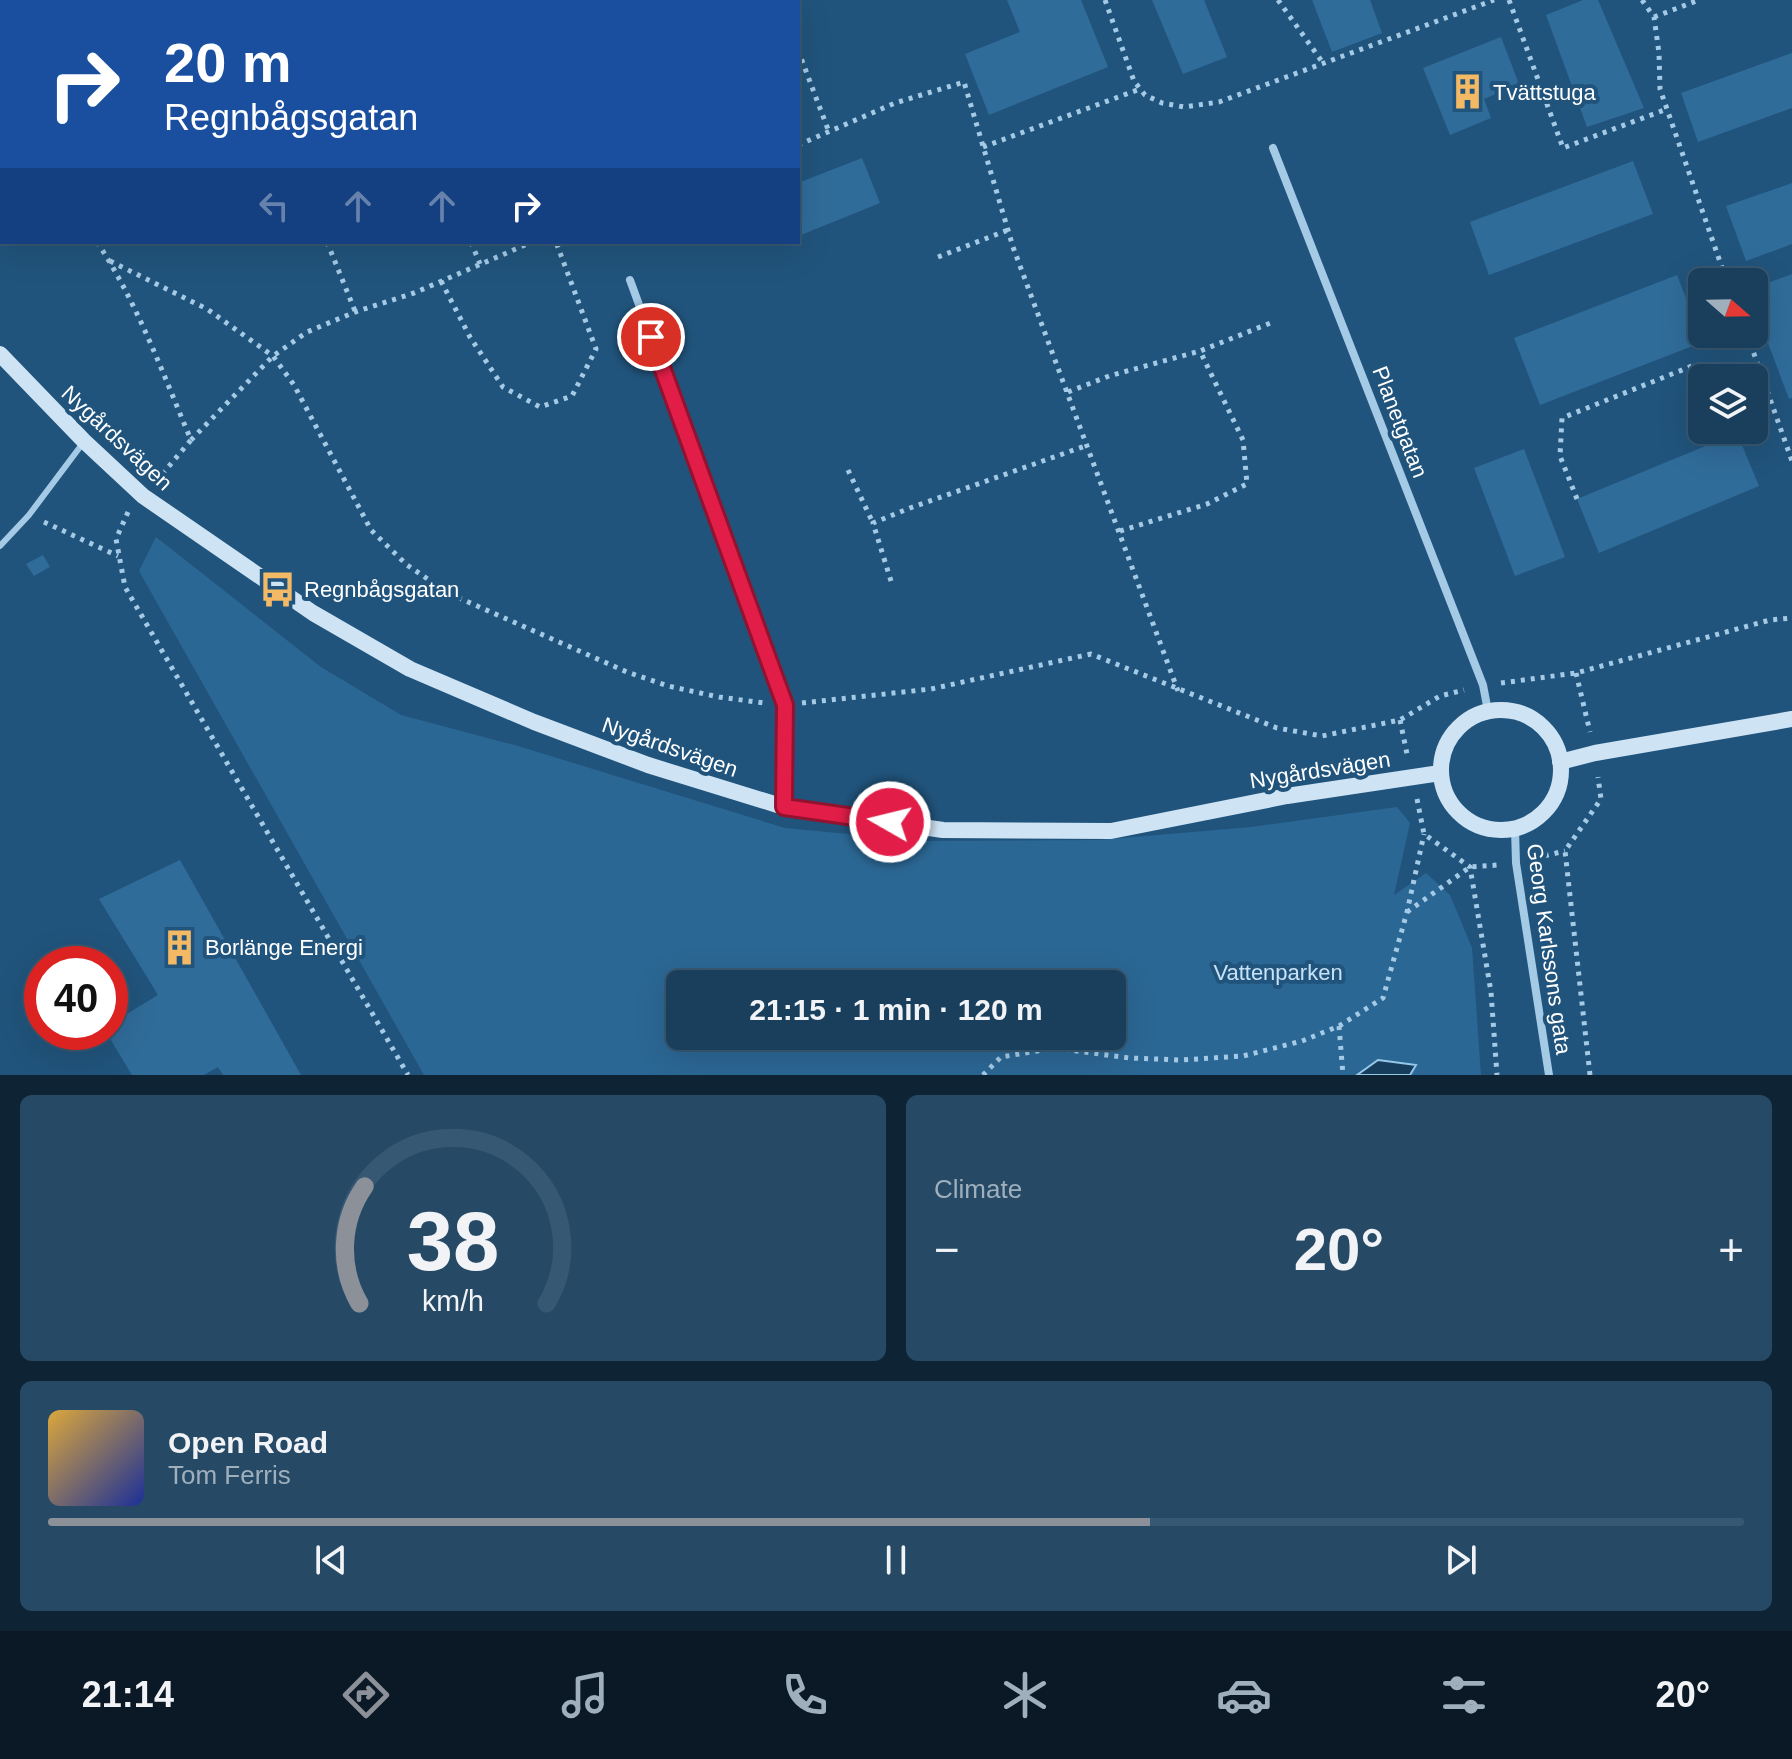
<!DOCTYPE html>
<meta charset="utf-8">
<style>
:root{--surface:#193f5d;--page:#264a66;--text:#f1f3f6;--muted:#9fafbc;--line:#375872;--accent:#8c9099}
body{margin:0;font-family:Arial,sans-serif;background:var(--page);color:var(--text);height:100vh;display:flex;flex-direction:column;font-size:30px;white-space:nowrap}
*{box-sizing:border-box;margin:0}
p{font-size:26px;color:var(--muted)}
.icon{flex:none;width:44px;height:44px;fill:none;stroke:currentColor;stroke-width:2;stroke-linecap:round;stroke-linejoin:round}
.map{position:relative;height:1075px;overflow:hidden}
.panel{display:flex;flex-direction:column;gap:20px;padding:20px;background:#0e2333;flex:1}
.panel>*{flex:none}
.banner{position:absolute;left:0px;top:0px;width:800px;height:244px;box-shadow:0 8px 32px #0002,0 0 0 2px var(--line);background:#1a4fa0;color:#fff;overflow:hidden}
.needle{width:52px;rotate:110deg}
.tools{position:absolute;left:1688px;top:268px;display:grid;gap:16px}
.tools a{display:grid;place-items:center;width:80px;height:80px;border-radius:12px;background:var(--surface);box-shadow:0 8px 32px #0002,0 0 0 2px var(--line);font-size:40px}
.speed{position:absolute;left:24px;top:946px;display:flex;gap:16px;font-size:40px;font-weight:700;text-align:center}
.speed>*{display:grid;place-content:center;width:104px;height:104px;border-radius:50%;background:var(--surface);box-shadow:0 8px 32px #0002,0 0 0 2px var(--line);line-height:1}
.speed .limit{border:12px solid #d22;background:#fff;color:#111}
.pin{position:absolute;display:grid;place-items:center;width:68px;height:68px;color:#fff;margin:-34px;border:4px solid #fff;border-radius:50%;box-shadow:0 2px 8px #0007}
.me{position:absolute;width:88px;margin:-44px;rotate:278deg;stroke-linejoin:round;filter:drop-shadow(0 0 6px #0008)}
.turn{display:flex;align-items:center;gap:28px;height:168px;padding:0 32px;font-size:36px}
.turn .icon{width:104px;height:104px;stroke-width:2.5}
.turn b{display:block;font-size:56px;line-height:68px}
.lanes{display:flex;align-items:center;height:76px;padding:0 32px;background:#0003;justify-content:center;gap:40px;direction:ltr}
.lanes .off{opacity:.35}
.big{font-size:60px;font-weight:700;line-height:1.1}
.panel .card{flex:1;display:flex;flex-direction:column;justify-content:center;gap:12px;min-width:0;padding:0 28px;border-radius:12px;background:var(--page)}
.panel .dial{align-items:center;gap:0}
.dial svg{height:208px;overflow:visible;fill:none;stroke:var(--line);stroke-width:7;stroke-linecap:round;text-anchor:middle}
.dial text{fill:var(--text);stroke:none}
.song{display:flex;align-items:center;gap:24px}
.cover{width:96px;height:96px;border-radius:12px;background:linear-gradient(135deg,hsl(40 70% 55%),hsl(230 70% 35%))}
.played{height:8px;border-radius:4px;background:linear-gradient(90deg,var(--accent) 65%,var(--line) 65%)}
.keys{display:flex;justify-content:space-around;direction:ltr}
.heat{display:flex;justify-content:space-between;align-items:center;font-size:44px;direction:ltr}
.panel .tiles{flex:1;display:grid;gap:20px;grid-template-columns:1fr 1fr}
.card:last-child{grid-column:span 2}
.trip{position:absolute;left:666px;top:970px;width:460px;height:80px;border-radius:12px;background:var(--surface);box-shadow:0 8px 32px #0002,0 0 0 2px var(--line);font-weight:700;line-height:80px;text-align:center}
.tabs{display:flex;height:128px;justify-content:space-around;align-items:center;background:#0a1925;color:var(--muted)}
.tabs .icon{width:56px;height:56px}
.tabs .active{color:var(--accent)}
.tabs b{font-size:36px;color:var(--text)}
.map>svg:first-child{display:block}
.green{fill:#2b6794;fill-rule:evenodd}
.water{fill:#163d5c;stroke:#97c7e8;stroke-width:2}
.building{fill:#306c9a}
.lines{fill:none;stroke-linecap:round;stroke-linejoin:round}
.path{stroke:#a4cae6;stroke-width:5;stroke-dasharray:4 6;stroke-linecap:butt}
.lane{stroke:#a4cae6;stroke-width:6}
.street{stroke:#a4cae6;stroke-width:8}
.secondary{stroke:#cee4f5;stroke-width:16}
.route-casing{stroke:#92132f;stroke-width:20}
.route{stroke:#e11d48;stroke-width:14}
.labels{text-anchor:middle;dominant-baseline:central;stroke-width:8;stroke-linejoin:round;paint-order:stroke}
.poi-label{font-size:22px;fill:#fff;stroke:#21547c;text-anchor:start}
.street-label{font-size:22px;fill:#fff;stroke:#21547c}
.park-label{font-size:22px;fill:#c7e2f5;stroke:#21547c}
</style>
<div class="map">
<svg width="1792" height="1075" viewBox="0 0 1792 1075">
<rect width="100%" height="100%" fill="#21547c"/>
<path class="green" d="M156,537L321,667L401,715L518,746L785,828L923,841L1099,840L1251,827L1397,807L1410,823L1394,895L1426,873L1450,895L1472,948L1481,1075H424L139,571ZM680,984H1112V1036H680Z"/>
<path class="water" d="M1378,1060L1416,1065L1410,1075H1357Z"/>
<path class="building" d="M1007,0H1081L1108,67L989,115L965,54L1020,32Z
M1152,0H1204L1227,57L1183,74Z
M1312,0H1370L1382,33L1332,52Z
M1583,0H1598L1644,108L1587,127L1546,15Z
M1501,37L1519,84L1484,99L1491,118L1450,135L1423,68Z
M1792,53V108L1698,142L1681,93Z
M862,158L880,203L801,235L798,228V183Z
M1633,161L1653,214L1489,275L1470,222Z
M1792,183V244L1746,261L1726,206Z
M1792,274V398L1789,399L1754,306V288Z
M1677,275L1703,342L1540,405L1514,338Z
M1737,433L1759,486L1599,553L1577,499Z
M1524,449L1565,557L1515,576L1474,468Z
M43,555L50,567L34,576L26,564Z
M180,860L301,1075H223L218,1067L204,1075H132L106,1032H110V1024L158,995L99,899Z"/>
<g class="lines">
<path class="path" d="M779,0L780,2
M1105,0L1134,81L1145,95L1162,103L1184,107L1219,102L1494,0
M1278,0L1323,63
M1509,0L1563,148L1667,109
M1642,0L1654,17L1659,53L1660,89L1727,282
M163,2L168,0
M515,2L519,0
M1654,17L1699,0
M798,50L829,132
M0,72L2,74
M798,145L895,103L964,82L1013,247L1178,691
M983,147L1140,89
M97,242C137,302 163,374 191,440L159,478
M327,242L355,311
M471,242L480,264
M938,257L1008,230
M110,261L207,309L273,356L294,385L371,530L407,565L450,594L627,672L668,686L719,697L764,703
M441,281L470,337L503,387L540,407L572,396L596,349L556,242
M1747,334L1792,461
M1754,378L1762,376
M1068,392L1109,376L1200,351
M191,440L273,356L307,332L355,312L414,293L532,242
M848,470L873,523
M1577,499L1560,456L1562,418L1697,364L1715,378
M128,512L116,539L125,587L408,1075
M44,522L118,556
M1120,531L1207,504L1247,484L1243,440L1200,351L1273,322
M891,581L873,523L910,508L1088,445
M1576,673L1590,732
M1501,683L1576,673L1770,620L1792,618
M802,703L931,689L1091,654L1277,728L1322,736L1400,720L1440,696L1464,690
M1400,720L1407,754
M1417,799L1424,834L1470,867L1491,992L1497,1075
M1535,858L1565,851
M1407,912L1470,867L1498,865
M1339,1026L1343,1075
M983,1075L1001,1057L1055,1048L1129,1058L1181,1060L1243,1056L1302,1041L1339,1026L1383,998L1407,912L1424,834
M1590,1075L1565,851L1601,799L1598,777"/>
<path class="lane" d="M0,546L29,515L83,443"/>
<path class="street" d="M85,2L89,0
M0,43L2,42
M1273,148L1483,685L1488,711
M630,280L785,705L784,807
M1515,829L1516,863L1549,1075"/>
<path class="secondary" d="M0,354L84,441L143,496L313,613L410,669L534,722L648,765L784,807L943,830L1111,831L1287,796L1440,773
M1441 770a60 60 0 1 1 120 0a60 60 0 1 1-120 0Z
M1560,762L1595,753L1792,719"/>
</g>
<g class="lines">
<defs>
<path id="route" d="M651,337L785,705L784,807L890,822"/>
</defs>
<use href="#route" class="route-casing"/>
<use href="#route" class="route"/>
</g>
<defs>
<symbol id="building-bare" viewBox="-9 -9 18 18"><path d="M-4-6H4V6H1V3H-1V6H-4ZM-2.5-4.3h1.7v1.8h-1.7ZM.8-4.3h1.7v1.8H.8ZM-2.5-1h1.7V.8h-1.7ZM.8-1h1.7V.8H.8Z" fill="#f3b965" stroke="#21547c" stroke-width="2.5" paint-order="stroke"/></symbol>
<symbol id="bus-bare" viewBox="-9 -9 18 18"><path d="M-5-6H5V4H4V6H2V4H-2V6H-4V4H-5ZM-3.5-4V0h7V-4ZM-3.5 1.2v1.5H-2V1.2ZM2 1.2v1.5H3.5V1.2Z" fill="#f3b965" stroke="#21547c" stroke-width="2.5" paint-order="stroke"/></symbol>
</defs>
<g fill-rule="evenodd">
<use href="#building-bare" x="1442" y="66" width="51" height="51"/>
<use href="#bus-bare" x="252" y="564" width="51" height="51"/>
<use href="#building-bare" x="154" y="922" width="51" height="51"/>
</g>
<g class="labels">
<g class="poi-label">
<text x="1493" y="92">Tvättstuga</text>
<text x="304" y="589">Regnbågsgatan</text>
<text x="205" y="947">Borlänge Energi</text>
</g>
<g class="street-label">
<text transform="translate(1400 422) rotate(69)">Planetgatan</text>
<text transform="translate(117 438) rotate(43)">Nygårdsvägen</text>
<text transform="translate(670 747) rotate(19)">Nygårdsvägen</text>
<text transform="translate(1320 770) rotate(-9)">Nygårdsvägen</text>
<text transform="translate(1549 949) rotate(82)">Georg Karlssons gata</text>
</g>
<g class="park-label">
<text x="1278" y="972">Vattenparken</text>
</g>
</g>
</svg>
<div class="tools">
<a><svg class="needle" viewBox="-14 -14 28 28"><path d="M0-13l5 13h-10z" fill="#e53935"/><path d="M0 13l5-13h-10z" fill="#9fafbc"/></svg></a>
<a><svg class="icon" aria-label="layers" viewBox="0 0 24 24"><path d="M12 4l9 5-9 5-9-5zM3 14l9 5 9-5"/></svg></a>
</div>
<div class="speed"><div class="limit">40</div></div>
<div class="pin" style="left:651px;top:337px;background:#d93025"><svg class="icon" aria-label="arrive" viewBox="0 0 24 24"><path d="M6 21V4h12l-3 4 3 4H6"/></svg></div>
<svg class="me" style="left:890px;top:822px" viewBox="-20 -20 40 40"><circle r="17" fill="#e11d48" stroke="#fff" stroke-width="3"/><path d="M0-11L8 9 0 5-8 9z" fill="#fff"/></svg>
<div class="trip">21:15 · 1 min · 120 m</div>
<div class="banner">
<div class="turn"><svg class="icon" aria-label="right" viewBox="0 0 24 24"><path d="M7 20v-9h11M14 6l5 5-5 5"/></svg><div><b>20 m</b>Regnbågsgatan</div></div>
<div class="lanes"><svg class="icon off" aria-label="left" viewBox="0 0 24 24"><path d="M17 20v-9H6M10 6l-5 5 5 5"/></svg><svg class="icon off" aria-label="ahead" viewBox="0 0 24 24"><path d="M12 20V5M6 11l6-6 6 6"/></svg><svg class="icon off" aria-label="ahead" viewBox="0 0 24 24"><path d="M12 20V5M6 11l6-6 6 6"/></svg><svg class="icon" aria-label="right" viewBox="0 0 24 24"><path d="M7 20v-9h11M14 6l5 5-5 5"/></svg></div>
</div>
</div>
<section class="panel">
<div class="tiles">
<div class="card dial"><svg viewBox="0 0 100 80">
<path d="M14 69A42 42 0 1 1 86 69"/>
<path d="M14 69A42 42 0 0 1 16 24" stroke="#8c9099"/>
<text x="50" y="56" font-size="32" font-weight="700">38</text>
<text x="50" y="72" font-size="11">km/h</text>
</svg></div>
<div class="card"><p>Climate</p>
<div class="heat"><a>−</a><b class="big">20°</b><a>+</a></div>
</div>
<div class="card">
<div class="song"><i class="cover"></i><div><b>Open Road</b><p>Tom Ferris</p></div></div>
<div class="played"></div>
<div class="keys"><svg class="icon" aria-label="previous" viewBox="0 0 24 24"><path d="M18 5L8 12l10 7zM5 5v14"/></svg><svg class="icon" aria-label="pause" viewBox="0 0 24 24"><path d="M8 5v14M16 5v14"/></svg><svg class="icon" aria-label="next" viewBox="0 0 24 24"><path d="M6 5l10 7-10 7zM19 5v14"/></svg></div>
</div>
</div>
</section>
<nav class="tabs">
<b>21:14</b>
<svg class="icon active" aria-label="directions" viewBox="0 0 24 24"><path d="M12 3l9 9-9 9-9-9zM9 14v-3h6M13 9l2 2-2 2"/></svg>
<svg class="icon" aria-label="music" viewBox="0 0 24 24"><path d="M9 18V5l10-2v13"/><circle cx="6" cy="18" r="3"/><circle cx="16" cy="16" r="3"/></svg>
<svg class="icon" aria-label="phone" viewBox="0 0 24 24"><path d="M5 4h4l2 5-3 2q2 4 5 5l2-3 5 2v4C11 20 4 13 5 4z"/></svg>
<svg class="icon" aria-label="climate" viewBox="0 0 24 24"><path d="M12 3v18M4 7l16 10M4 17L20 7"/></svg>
<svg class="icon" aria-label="car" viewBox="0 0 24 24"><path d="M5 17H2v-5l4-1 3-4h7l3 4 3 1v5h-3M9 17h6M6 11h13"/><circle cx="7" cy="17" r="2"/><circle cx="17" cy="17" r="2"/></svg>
<svg class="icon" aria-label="filters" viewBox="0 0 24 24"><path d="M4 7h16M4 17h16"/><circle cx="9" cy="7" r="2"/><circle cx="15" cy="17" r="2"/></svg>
<b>20°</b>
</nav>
